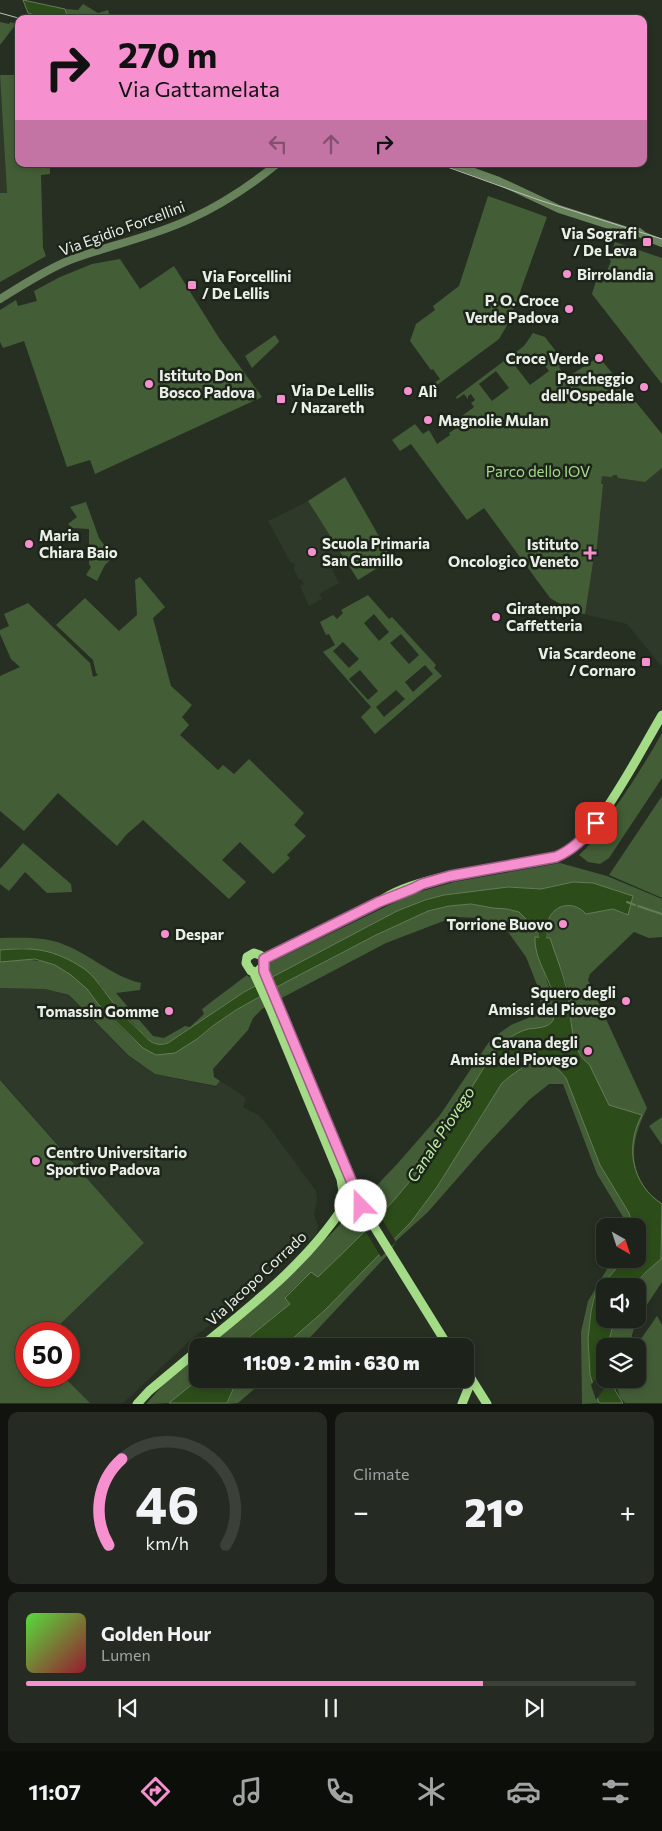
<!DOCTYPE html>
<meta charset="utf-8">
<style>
:root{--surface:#1d231a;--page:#252b23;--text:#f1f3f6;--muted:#a0a4a2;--line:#3b4039;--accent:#f690cf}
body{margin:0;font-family:Commissioner,sans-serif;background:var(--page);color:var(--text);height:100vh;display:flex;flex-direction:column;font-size:19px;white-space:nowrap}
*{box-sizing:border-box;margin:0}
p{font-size:16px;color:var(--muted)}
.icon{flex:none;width:28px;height:28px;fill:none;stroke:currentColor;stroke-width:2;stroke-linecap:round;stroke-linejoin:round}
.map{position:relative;height:1404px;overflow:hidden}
.sheet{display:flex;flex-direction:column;gap:8px;padding:8px;background:#10130e;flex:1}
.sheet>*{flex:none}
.top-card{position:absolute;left:15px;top:15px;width:632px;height:152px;border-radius:10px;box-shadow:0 2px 8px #0003,0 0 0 1px var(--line);background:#f690cf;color:#111;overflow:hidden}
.needle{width:32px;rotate:141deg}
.buttons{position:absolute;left:596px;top:1218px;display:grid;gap:10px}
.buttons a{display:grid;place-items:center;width:50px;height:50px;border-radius:10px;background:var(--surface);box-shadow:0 2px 8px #0003,0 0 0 1px var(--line);font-size:25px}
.speed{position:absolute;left:15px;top:1322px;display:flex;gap:10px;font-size:25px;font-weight:700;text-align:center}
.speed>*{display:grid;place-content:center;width:65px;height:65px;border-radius:50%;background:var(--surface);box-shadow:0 2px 8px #0003,0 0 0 1px var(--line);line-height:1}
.speed .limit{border:8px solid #d22;background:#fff;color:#111}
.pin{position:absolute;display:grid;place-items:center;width:42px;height:42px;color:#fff;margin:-21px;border-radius:10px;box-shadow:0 2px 8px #0006}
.me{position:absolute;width:55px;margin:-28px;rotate:338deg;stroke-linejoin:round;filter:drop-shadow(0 0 4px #0008)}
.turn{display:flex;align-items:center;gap:18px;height:105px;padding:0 20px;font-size:22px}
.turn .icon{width:65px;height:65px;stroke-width:2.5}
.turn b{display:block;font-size:35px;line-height:42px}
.lanes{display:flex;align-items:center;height:48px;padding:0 20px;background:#0003;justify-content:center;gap:25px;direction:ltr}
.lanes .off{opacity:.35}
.big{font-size:38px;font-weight:800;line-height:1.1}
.sheet .card{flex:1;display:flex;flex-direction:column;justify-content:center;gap:8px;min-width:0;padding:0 18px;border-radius:10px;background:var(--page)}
.sheet .dial{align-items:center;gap:0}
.dial svg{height:130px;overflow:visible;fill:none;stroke:var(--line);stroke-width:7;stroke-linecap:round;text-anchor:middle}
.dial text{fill:var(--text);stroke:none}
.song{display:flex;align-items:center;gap:15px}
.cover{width:60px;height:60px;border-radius:8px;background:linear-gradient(135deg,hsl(110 70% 55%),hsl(350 70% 35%))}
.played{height:5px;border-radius:2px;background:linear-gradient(90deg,var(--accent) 75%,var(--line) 75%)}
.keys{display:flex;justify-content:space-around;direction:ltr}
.heat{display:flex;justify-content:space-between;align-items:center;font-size:28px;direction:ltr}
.sheet .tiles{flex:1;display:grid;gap:8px;grid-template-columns:1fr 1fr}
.card:last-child{grid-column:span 2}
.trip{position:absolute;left:189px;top:1338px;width:285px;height:50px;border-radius:10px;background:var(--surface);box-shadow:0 2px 8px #0003,0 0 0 1px var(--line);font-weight:800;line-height:50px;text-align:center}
.dock{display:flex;height:80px;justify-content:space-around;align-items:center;background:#0c0e0a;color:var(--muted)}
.dock .icon{width:35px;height:35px}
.dock .active{color:var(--accent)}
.dock b{font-size:22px;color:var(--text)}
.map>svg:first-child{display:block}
.built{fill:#2e3929}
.green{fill:#435e36;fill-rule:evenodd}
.water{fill:#2c4d19;stroke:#657d57}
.pier{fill:#272f23}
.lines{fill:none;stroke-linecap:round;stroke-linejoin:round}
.stream{stroke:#657d57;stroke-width:2}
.canal{stroke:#2c4d19;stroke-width:7}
.minor{stroke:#68835b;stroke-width:8}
.major{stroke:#a3db87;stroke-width:9}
.tram{stroke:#bbc1b8;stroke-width:1}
.route-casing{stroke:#a05e87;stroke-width:12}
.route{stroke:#f690cf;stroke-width:9}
.poi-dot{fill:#f690cf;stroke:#1d251a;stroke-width:2}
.labels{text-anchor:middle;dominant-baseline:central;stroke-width:5;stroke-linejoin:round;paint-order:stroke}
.street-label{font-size:15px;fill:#e9eee7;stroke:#1d251a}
.poi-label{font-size:15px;font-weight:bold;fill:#e9eee7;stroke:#1d251a;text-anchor:start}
.park-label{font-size:15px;fill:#a5da8c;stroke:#1d251a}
.water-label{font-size:16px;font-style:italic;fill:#baf0a0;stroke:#1d251a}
</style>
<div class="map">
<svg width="662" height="1404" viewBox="0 0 662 1404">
<rect width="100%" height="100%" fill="#272f23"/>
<path class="built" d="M0,73L7,193H0Z
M599,357L662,435V667L627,624L574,612Z
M308,501L346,561L332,569L339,583L319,594L322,599L309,606L300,586L304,584L302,579L299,580L293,567L295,566L293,562L291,563L268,521Z
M0,988L45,989L69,996L127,1055L155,1074L216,1087L220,1081L241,1094L246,1099L243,1107L258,1115L266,1123L316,1191L317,1199L314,1214L318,1227L316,1235L228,1311L193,1338L123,1403H90L63,1376H69V1334H50L144,1243L0,1079Z"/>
<path class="green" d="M83,4L98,13L108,10L111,19H68L65,9L78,10Z
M0,22L9,24L10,22L16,24L0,45Z
M19,71V164H50V174L41,175L43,248L46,256L0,282V193H7L0,75H13Z
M488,196L547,217L510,320L499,339L429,391L427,388L440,379L433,369L431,370L410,341L416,324L435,310L433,306L459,286Z
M615,242L662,258V384L592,294L596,281L602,283L611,261L609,259Z
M120,259L140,289L174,266L219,338L262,397L95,474L90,460L67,467L24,341L3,348L0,342V310L16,300L18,306L37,301L34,291L60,277L92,264Z
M533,333L545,337L564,362L559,367L566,378L599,357L662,434V468L645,482L618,478L617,475H613L612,477L602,476L601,484H603L596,556H594L585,614L574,612L550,598L484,508L467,520L411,444L400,451L392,440L415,424L423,434L429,430L437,444L450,435L449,433L458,427L454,422L474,407L471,403L475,400L471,394L468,396V399L464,394L457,399L456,397L524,346ZM535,353L549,371L530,385L516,367ZM496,371L509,388L492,401L479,384Z
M275,335L279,341L278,343L252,368L245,356Z
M345,477L392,559L358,580L308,501Z
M86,502L99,538L113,557L105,565L97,581L86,575L91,567L89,564V529L72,528L68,524L77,517L70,507Z
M140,577L165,607L153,618L171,686L192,705L182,717L189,725L180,735L218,770L223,765L234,774L249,759L304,813L294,825L306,836L287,855L290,858L273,874L240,842L222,860L246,882L229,899L143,820L126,835L117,846L58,793L24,831L0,811V676L20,667L11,659L0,634V630L9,626L4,614L28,603L90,663L93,677L98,675L96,673L93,660L56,625L85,598L119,631L137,615L135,580Z
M368,595L389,619L392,617L436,665L434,668L442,676L375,734L361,717L371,707L323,652L335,645L329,634L326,635L320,622L333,615L337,619L343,613L341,610ZM374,614L389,632L379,641L364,623ZM401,634L419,655L409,664L390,643ZM343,642L359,659L349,668L333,651ZM425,665L433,674L413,692L405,682ZM360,670L378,691L368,700L349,679ZM396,690L405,699L384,717L376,707Z
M662,733V778L609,858L600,864L588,862L579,855C595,841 605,823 617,805C633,782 648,758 662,733Z
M662,796V898L609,875Z
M23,843L71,884L72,892L47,893L25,872L9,891L0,884V869Z
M560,863L607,876L662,899V937L649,938L634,932L590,974L588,980L647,1108C632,1138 626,1166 650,1194C654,1198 659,1201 662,1204C646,1194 631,1172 631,1152C632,1142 636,1132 638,1122L609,1105L589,1064C568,1051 572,1008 567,986C562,970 555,954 550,938C548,949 544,962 545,972C546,987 568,1020 543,1027C520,1033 510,1034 493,1053C466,1095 442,1142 410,1181C382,1216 350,1247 318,1278L311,1272L285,1297L290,1304L238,1346H208L330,1235L398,1163L440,1115L491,1039L511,1025L528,1018L539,1010L541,995L526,957L508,932L482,918L454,917L386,943L276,1001L262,1009L253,1018L248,1030L213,1069L214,1077L220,1081L216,1086L155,1074L128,1055L69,995L45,989L0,988V962C36,956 62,961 87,989C91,994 95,1000 99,1005C112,1020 128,1034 143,1048L197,1039L214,1025L236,1010L286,982L376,935L428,911L449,906L471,904L493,908L507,909L519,912L534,926L547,930C546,907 571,897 586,914L613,909L627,915L633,896L593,883L573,882L541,889L508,887L444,895L425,900L397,911L244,992L168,1043L158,1045L151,1042L110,999L100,984L25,948L0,950V938C21,938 45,936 65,945C91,955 113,977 141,983L140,990L116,993L153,1036L164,1038L185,1026L190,1027L204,1014L202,1009L247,975L249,977L268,970L270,963L412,894L454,882Z
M537,1062L558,1068L566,1078L600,1165L629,1213L633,1226H625L623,1217L597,1174L563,1084H549L529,1100L483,1149L428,1212L397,1240L390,1252L302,1346H284L325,1310L411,1222L437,1187L502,1083L515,1072Z
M0,1080L144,1243L50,1334H26V1376H63L90,1403H0Z
M662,1117V1145L649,1126Z
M662,1256V1282L638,1318V1286H633Z
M613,1259H624L595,1294L591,1312L588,1338L590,1375L599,1403L582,1404L581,1332L588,1301Z
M657,1316L662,1325V1403H625L620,1397L614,1379H638V1346H636Z
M615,1319H637L632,1335L631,1346H610V1336Z
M197,1355L199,1379L169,1403L146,1404L163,1385Z
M244,1379H266L238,1403L227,1404L234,1387Z"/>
<path class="water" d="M23,0L65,9L68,19H48L28,13Z
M573,882L593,883L633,896L628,915L613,909L586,914C571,897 546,907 547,930H534V926L526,925V919L519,912L507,909L493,908L471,904L449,906L428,911L376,935L286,982L236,1010L214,1025L197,1039L175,1053L156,1055L143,1048L99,1005L87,989L71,975L55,965L35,959L0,962V950C35,947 53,949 83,968C95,976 102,989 111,1000C120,1012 131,1023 142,1033C146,1038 151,1043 157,1044C161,1045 165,1044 168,1043L244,992L397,911L425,900L444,895L508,887L541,889Z
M535,937L550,938C555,954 562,970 566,986C572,1007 568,1051 589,1064L609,1105L642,1115C625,1146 631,1184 662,1204L661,1259L647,1271L633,1286H605V1319H615L610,1336V1346H605V1379H613L615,1390L623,1403H599L590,1375L588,1338L591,1312L595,1294L624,1259H638V1226H633L629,1213L600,1165L566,1078C545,1051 524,1064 502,1083L437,1187L411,1222L325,1310L284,1346H238L290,1304L285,1298L311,1272L318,1277C350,1246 382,1216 410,1181C442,1142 466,1095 493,1053C503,1042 514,1033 528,1029C536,1028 550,1028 553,1020C562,996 540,971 536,949C535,945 535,941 535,937Z
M199,1379H244L234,1387L227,1403H169Z"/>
<path class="pier" d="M378,1213L396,1242L381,1257L364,1229Z
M605,1365V1379H611L596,1400L591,1385Z"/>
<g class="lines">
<path class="stream" d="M627,902L635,905
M638,906L662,914"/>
<path class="canal" d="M542,922L543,946"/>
<path class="minor" d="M452,164L499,181L559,209L637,234L639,232L644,236L662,243
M0,299C23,285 45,270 70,260C110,245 152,237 190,219C221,205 251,185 277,164"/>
<path class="major" d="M379,902C406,881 471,871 506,866C531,863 557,861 577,845C587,837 594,826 601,816C624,784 642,749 662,715
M264,959L385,900
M263,966L257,972L251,971L246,963L247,957L254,953L260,955L264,959V971L355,1190L359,1197L356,1204L349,1206L345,1204
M253,971L270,1008L341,1179L343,1192L342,1199L345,1204
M357,1202L365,1212L448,1346
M202,1346C253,1304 309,1261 345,1204
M465,1369L487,1404
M137,1404L149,1391L198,1350
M462,1404L468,1389L463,1379"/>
<path class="tram" d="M0,13L22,19
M439,164L539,200L662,239"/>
</g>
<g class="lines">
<defs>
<path id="route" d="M361,1206L357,1202L359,1197L355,1190L264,971V959L379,902L412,889L422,884L450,876L556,857C574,849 584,838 596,823"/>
</defs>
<use href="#route" class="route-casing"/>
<use href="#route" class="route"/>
</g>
<g class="poi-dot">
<rect x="642" y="237" width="10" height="10" rx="2.5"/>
<circle cx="567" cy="274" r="5"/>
<rect x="187" y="280" width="10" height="10" rx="2.5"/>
<circle cx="569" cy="309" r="5"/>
<circle cx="599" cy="358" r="5"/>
<circle cx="149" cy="384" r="5"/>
<circle cx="644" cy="387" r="5"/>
<circle cx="408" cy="391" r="5"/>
<rect x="276" y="394" width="10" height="10" rx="2.5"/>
<circle cx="428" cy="420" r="5"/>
<circle cx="29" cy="544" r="5"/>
<circle cx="312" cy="552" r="5"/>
<path d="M587.5 545.5h5v5h5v5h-5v5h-5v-5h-5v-5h5z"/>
<circle cx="496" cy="617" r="5"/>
<rect x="641" y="657" width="10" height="10" rx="2.5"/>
<circle cx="563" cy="924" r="5"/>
<circle cx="165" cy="934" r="5"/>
<circle cx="626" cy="1001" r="5"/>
<circle cx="169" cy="1011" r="5"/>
<circle cx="588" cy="1051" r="5"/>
<circle cx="36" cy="1161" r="5"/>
</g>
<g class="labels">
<g class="street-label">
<text transform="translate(122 228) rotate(-20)">Via Egidio Forcellini</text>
<text transform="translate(256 1278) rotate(-43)">Via Jacopo Corrado</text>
</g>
<g class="poi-label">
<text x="637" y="233" text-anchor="end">Via Sografi<tspan x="637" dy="17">/ De Leva</tspan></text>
<text x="577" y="274">Birrolandia</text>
<text x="202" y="276">Via Forcellini<tspan x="202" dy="17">/ De Lellis</tspan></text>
<text x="559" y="300" text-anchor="end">P. O. Croce<tspan x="559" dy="17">Verde Padova</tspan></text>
<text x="589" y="358" text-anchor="end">Croce Verde</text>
<text x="159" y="375">Istituto Don<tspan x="159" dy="17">Bosco Padova</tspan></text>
<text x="634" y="378" text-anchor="end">Parcheggio<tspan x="634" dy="17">dell'Ospedale</tspan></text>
<text x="291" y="390">Via De Lellis<tspan x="291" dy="17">/ Nazareth</tspan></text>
<text x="418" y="391">Alì</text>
<text x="438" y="420">Magnolie Mulan</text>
<text x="39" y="535">Maria<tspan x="39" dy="17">Chiara Baio</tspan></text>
<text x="322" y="543">Scuola Primaria<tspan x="322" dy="17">San Camillo</tspan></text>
<text x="579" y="544" text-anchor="end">Istituto<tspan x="579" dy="17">Oncologico Veneto</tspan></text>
<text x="506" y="608">Giratempo<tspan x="506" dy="17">Caffetteria</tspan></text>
<text x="636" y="653" text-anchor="end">Via Scardeone<tspan x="636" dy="17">/ Cornaro</tspan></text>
<text x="553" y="924" text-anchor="end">Torrione Buovo</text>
<text x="175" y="934">Despar</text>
<text x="616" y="992" text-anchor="end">Squero degli<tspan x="616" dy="17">Amissi del Piovego</tspan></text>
<text x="159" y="1011" text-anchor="end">Tomassin Gomme</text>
<text x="578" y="1042" text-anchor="end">Cavana degli<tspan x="578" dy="17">Amissi del Piovego</tspan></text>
<text x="46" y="1152">Centro Universitario<tspan x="46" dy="17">Sportivo Padova</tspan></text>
</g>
<g class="park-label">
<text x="538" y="471">Parco dello IOV</text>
</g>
<g class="water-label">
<text transform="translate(440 1134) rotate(-57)">Canale Piovego</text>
</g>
</g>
</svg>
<div class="buttons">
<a><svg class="needle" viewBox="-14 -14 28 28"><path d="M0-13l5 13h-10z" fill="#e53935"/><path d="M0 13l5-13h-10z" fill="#a0a4a2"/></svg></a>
<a><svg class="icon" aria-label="sound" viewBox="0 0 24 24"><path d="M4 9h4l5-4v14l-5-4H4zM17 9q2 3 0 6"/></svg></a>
<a><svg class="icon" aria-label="layers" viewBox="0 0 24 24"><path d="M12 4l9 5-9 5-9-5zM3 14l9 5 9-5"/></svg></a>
</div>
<div class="speed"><div class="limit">50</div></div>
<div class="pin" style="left:596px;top:823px;background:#d93025"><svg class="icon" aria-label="arrive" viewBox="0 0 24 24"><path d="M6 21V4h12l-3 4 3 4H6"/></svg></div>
<svg class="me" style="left:361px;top:1206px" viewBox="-20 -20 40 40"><circle r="19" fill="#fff"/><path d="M0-13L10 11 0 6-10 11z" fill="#f690cf"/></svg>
<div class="trip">11:09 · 2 min · 630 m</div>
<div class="top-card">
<div class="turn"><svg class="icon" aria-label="right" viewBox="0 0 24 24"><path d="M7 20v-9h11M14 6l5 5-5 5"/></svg><div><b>270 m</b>Via Gattamelata</div></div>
<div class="lanes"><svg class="icon off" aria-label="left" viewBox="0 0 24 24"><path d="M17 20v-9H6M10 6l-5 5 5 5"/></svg><svg class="icon off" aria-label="ahead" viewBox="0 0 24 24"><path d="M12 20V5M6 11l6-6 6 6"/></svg><svg class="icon" aria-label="right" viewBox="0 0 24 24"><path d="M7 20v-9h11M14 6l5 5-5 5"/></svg></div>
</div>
</div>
<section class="sheet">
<div class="tiles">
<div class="card dial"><svg viewBox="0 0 100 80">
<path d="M14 69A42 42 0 1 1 86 69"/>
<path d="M14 69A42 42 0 0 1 22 16" stroke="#f690cf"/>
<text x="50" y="56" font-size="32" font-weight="700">46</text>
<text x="50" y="72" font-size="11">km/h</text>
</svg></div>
<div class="card"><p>Climate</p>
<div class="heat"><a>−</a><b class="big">21°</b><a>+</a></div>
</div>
<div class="card">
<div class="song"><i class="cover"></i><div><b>Golden Hour</b><p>Lumen</p></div></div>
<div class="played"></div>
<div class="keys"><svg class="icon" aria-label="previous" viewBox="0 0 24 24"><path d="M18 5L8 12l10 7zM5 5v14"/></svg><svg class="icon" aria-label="pause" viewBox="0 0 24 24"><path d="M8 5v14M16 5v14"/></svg><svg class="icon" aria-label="next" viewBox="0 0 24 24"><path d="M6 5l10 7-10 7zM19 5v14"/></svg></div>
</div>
</div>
</section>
<nav class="dock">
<b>11:07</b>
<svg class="icon active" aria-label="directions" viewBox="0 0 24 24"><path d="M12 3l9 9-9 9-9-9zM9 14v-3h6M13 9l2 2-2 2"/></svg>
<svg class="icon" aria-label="music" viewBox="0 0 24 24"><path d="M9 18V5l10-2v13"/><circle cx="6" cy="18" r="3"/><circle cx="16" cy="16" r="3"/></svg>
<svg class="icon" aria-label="phone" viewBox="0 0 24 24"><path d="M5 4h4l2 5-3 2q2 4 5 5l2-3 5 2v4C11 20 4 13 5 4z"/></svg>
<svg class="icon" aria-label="climate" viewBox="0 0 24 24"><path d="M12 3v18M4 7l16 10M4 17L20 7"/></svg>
<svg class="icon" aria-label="car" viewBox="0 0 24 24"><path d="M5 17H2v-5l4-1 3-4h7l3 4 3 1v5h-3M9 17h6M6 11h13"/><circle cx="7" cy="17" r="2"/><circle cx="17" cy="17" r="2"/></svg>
<svg class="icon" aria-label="filters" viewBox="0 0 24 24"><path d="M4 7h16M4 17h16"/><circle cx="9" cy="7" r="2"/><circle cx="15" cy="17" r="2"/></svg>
</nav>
